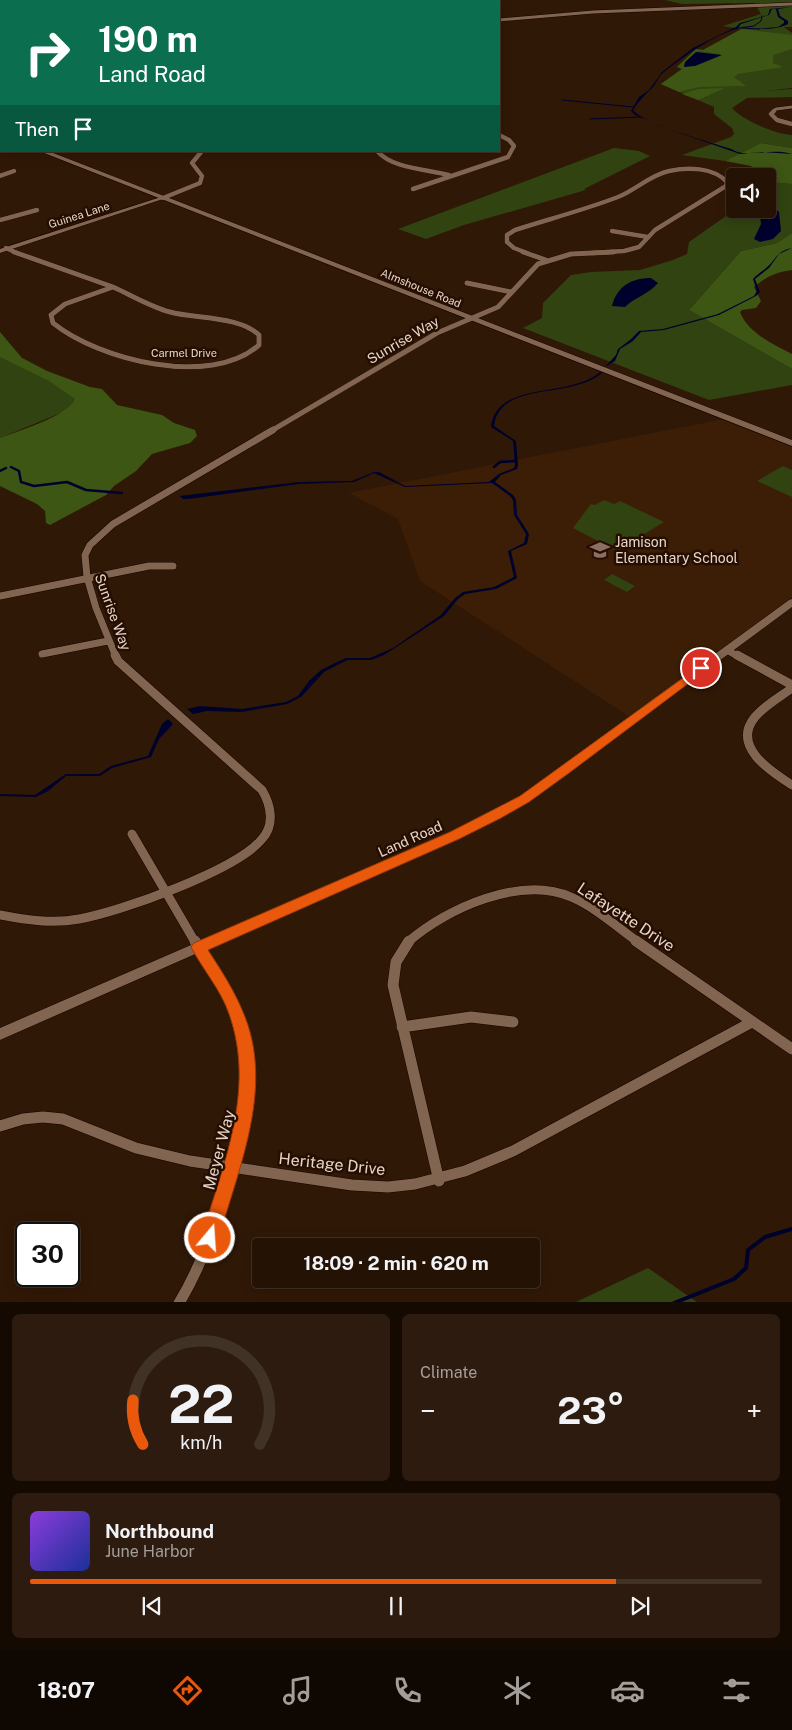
<!DOCTYPE html>
<meta charset="utf-8">
<style>
:root{--surface:#241204;--page:#2c1b0e;--text:#f1f3f6;--muted:#a39e9a;--line:#413226;--accent:#ea580c}
body{margin:0;font-family:"Public Sans",sans-serif;background:var(--page);color:var(--text);height:100vh;display:flex;flex-direction:column;font-size:19px;white-space:nowrap}
*{box-sizing:border-box;margin:0}
p{font-size:16px;color:var(--muted)}
.icon{flex:none;width:28px;height:28px;fill:none;stroke:currentColor;stroke-width:2;stroke-linecap:round;stroke-linejoin:round}
.map{position:relative;height:1302px;overflow:hidden}
.drawer{display:flex;flex-direction:column;gap:12px;padding:12px;background:#140a02;flex:1}
.drawer>*{flex:none}
.top-card{position:absolute;left:0px;top:0px;width:500px;height:152px;box-shadow:0 2px 12px #0003,0 0 0 1px var(--line);background:#0b6e4f;color:#fff;overflow:hidden}
.fabs{position:absolute;left:726px;top:168px;display:grid;gap:10px}
.fabs a{display:grid;place-items:center;width:50px;height:50px;border-radius:5px;background:var(--surface);box-shadow:0 2px 12px #0003,0 0 0 1px var(--line);font-size:25px}
.speed{position:absolute;left:15px;top:1222px;display:flex;gap:10px;font-size:25px;font-weight:700;text-align:center}
.speed>*{display:grid;place-content:center;width:65px;height:65px;border-radius:50%;background:var(--surface);box-shadow:0 2px 12px #0003,0 0 0 1px var(--line);line-height:1}
.speed .limit{border:2px solid #111;border-radius:8px;background:#fff;color:#111}
.pin{position:absolute;display:grid;place-items:center;width:42px;height:42px;color:#fff;margin:-21px;border:2px solid #fff;border-radius:50%;box-shadow:0 1px 5px #0007}
.me{position:absolute;width:55px;margin:-28px;rotate:18deg;stroke-linejoin:round;filter:drop-shadow(0 0 4px #0008)}
.turn{display:flex;align-items:center;gap:18px;height:105px;padding:0 15px;font-size:22px}
.turn .icon{width:65px;height:65px;stroke-width:2.5}
.turn b{display:block;font-size:35px;line-height:42px}
.then{display:flex;align-items:center;height:48px;padding:0 15px;background:#0003;gap:10px;font-size:19px}
.big{font-size:38px;font-weight:700;line-height:1.1}
.drawer .tile{flex:1;display:flex;flex-direction:column;justify-content:center;gap:8px;min-width:0;padding:0 18px;border-radius:8px;background:var(--page)}
.drawer .dial{align-items:center;gap:0}
.dial svg{height:130px;overflow:visible;fill:none;stroke:var(--line);stroke-width:7;stroke-linecap:round;text-anchor:middle}
.dial text{fill:var(--text);stroke:none}
.song{display:flex;align-items:center;gap:15px}
.cover{width:60px;height:60px;border-radius:8px;background:linear-gradient(135deg,hsl(270 70% 55%),hsl(230 70% 35%))}
.played{height:5px;border-radius:2px;background:linear-gradient(90deg,var(--accent) 80%,var(--line) 80%)}
.keys{display:flex;justify-content:space-around;direction:ltr}
.heat{display:flex;justify-content:space-between;align-items:center;font-size:28px;direction:ltr}
.drawer .tiles{flex:1;display:grid;gap:12px;grid-template-columns:1fr 1fr}
.tile:last-child{grid-column:span 2}
.trip{position:absolute;left:252px;top:1238px;width:288px;height:50px;border-radius:5px;background:var(--surface);box-shadow:0 2px 12px #0003,0 0 0 1px var(--line);font-weight:700;line-height:50px;text-align:center}
.tabs{display:flex;height:80px;justify-content:space-around;align-items:center;background:#0e0702;color:var(--muted)}
.tabs .icon{width:35px;height:35px}
.tabs .on{color:var(--accent)}
.tabs b{font-size:22px;color:var(--text)}
.map>svg:first-child{display:block}
.built{fill:#3c1e06}
.green{fill:#304311}
.forest{fill:#3d5613;fill-rule:evenodd}
.water{fill:#00002d}
.lines{fill:none;stroke-linecap:round;stroke-linejoin:round}
.stream-far2{stroke:#00002d;stroke-width:1}
.stream-far1{stroke:#00002d;stroke-width:2.5}
.stream{stroke:#00002d;stroke-width:4}
.minor-far5-casing{stroke:#170300;stroke-width:4}
.minor-far4-casing{stroke:#170300;stroke-width:5}
.minor-far3-casing{stroke:#170300;stroke-width:5.5}
.minor-far2-casing{stroke:#170300;stroke-width:8}
.minor-far1-casing{stroke:#170300;stroke-width:10}
.minor-casing{stroke:#170300;stroke-width:12}
.tertiary-casing{stroke:#170300;stroke-width:1}
.secondary-casing{stroke:#170300;stroke-width:1}
.minor-far5{stroke:#826551;stroke-width:3}
.minor-far4{stroke:#826551;stroke-width:4.5}
.minor-far3{stroke:#826551;stroke-width:5}
.minor-far2{stroke:#826551;stroke-width:7}
.minor-far1{stroke:#826551;stroke-width:9}
.minor{stroke:#826551;stroke-width:11}
.tertiary{fill:#826551;fill-rule:evenodd}
.secondary{fill:#826551;fill-rule:evenodd}
.route{fill:#ea580c;stroke:#983908}
.labels{text-anchor:middle;dominant-baseline:central;stroke-width:5;stroke-linejoin:round;paint-order:stroke}
.far-street-label{font-size:11px;fill:#e6d5ca;stroke:#250e00}
.street-label{font-size:14px;fill:#e6d5ca;stroke:#250e00}
.poi-label{font-size:14px;fill:#e6d5ca;stroke:#250e00;text-anchor:start}
.near-street-label{font-size:16px;fill:#e6d5ca;stroke:#250e00}
</style>
<div class="map">
<svg width="792" height="1303" viewBox="0 0 792 1303">
<rect width="100%" height="100%" fill="#301806"/>
<path class="built" d="M729,418L792,443V603L633,719L420,581L398,519L349,493Z"/>
<path class="green" d="M0,0H261L1,1L0,41Z
M665,0H792V27H784L792,33V88L765,91L792,89V97L747,98L732,108C742,120 777,135 792,135V148L761,143L725,161L682,155L731,137L734,134L732,128L714,114V107L661,84L682,69L677,67L696,49L703,50L741,29L723,26L761,14L754,3L682,4Z
M614,148L639,151L650,156L584,189L586,190L464,225L426,239L398,229Z
M768,182L792,184V233L777,243L741,251L689,310L792,369V385L709,400L523,328L542,318L543,303L571,275L591,272L640,270L673,260L687,254L689,242L736,209H768Z
M0,346L97,398L0,438Z
M783,466L792,470V497L757,481Z
M604,500L614,504L620,501L664,522L617,551L573,528L591,504L595,505Z
M612,574L635,586L627,592L604,580Z
M648,1268L697,1302H576Z"/>
<path class="forest" d="M742,29L792,35V49L773,55V63L783,67L738,74L734,77L746,86H741L699,87L679,92L661,84L682,69L677,67L696,49L703,50ZM698,51L719,54H721L695,66H683Z
M725,88L698,100L682,94L698,89Z
M761,143L792,148V184L768,182V176H763L751,166L725,161Z
M792,233V270C776,272 766,277 754,287L761,301L756,308L742,310L740,312C748,333 773,344 792,354V369L689,310L741,251L777,243Z
M0,332L22,358L47,371L90,387L102,389L117,405L162,415L174,423L195,430L197,436L190,443L152,454L136,471L114,486L106,495L50,525L46,523L45,511L37,504L0,486V438C18,431 68,416 75,399L49,381L0,357Z"/>
<path class="water" d="M791,7L778,9L780,16L788,21V24C778,29 767,29 757,29L778,27L784,23V21L778,17L776,9H772L769,15L741,24L738,28C710,38 687,54 664,72C658,76 656,85 650,90C643,97 638,102 633,110C642,123 710,142 728,148C733,149 737,153 743,153C759,154 777,149 792,154L761,152L740,154L677,132L635,115L631,111L639,97L649,90L662,72L693,48L736,27L740,23L768,15L770,9Z
M696,52L722,55L695,66L684,67L685,62Z
M768,201H773L771,205L779,212L781,231L773,239L760,242L754,239L761,224L759,209H768Z
M792,248L779,254L769,268L755,279L760,292L756,296L719,315L664,330L641,332L633,341L620,349L615,361L605,367L616,355L618,349L630,340L639,331L663,329L718,314L754,296L757,291L753,279C757,274 762,272 766,268C777,259 775,252 792,248Z
M651,278L658,283C649,294 635,297 625,307L612,306C617,286 632,278 651,278Z
M600,372L602,373C571,400 500,380 494,426L516,441L518,465L517,469L501,475L495,482L513,495L516,500L517,515L529,534L527,544L511,551L517,578L496,589L465,594L458,599L444,616L384,655L371,660H347L324,672L301,697L287,704L242,712L207,711L193,714L187,709L200,706L242,709L286,702L298,696L309,681L321,670L335,663L346,658H370L393,648L441,615L455,598L463,592L494,587L514,577L508,551L524,543L526,534L514,515L513,500L510,496L492,483L405,487L374,473L354,482L299,484L188,499H183L180,496L299,482L352,481L374,472H379L405,486L489,482L499,474L514,468L515,465L513,441L491,427C496,380 570,399 600,372Z
M168,719L173,724L159,739L151,757L112,768L100,776H66L48,791L36,797L0,796V794L35,795L66,774H99L111,766L148,756L162,724Z"/>
<g class="lines">
<path class="stream-far2" d="M742,28L760,29
M732,29L754,26L761,21L762,16
M562,100L633,107
M590,119L641,117"/>
<path class="stream-far1" d="M11,467L19,471L21,482L34,486L67,482L86,490L122,493
M494,467L500,462L516,461
M0,471L6,468"/>
<path class="stream" d="M674,1303L734,1279L746,1268L748,1250L765,1237L792,1229"/>
<defs>
<path id="minor-far5" d="M499,20L593,12L792,4
M773,112L776,109L792,107"/>
<path id="minor-far4" d="M774,111L771,114L777,120L792,124
M377,151C393,169 426,169 449,175
M0,176L14,171
M413,189L508,157L514,146L509,140L499,135
M163,198L200,183L202,176L192,163L202,151
M0,220L37,210
M612,231L648,237
M6,248L17,253
M527,253L514,248L507,242V235L515,230C549,219 584,210 618,197C636,190 650,175 669,171C688,167 713,167 727,182L726,186L655,230L639,247L624,251L592,253"/>
<path id="minor-far3" d="M14,252L113,287
M523,252L546,260
M467,283L511,292
M113,287C131,295 151,307 170,312C196,319 240,316 259,335V345C210,388 99,360 53,323L51,315L65,304Z
M271,431L437,333L498,307L538,264L571,254L614,252"/>
<path id="minor-far2" d="M0,596L149,566H173
M727,650L739,657
M42,654L108,641
M116,657L96,608L87,577L85,555L90,545L113,524L273,430"/>
<path id="minor-far1" d="M737,655L792,685
M792,688C780,697 765,705 755,717C731,746 770,771 792,785
M132,834L195,942
M0,915C26,920 53,924 79,919C120,912 237,870 262,839C275,825 271,805 262,790L118,661L115,655
M408,942C447,908 521,875 571,897C595,907 617,927 638,942"/>
<path id="minor" d="M409,941L396,962L393,985L439,1181
M636,941L792,1049
M402,1027L471,1017L513,1022
M0,1126L23,1119L43,1117L63,1119L136,1148L190,1161L352,1185L388,1187L415,1184L465,1171L513,1151L752,1022
M179,1303C202,1265 215,1225 227,1184C241,1137 256,1088 244,1039C236,1003 214,971 195,941"/>
<path id="tertiary" d="M161,197L166,198L0,253V249Z
M792,599V607L528,802L459,838L0,1040V1028L451,832L520,796L789,600Z"/>
<path id="secondary" d="M0,133H1V137H0Z
M39,151H48L792,440V446Z"/>
</defs>
<use href="#minor-far5" class="minor-far5-casing"/>
<use href="#minor-far4" class="minor-far4-casing"/>
<use href="#minor-far3" class="minor-far3-casing"/>
<use href="#minor-far2" class="minor-far2-casing"/>
<use href="#minor-far1" class="minor-far1-casing"/>
<use href="#minor" class="minor-casing"/>
<use href="#tertiary" class="tertiary-casing"/>
<use href="#secondary" class="secondary-casing"/>
<use href="#minor-far5" class="minor-far5"/>
<use href="#minor-far4" class="minor-far4"/>
<use href="#minor-far3" class="minor-far3"/>
<use href="#minor-far2" class="minor-far2"/>
<use href="#minor-far1" class="minor-far1"/>
<use href="#minor" class="minor"/>
<use href="#tertiary" class="tertiary"/>
<use href="#secondary" class="secondary"/>
</g>
<path class="route" d="M701,665L707,668L705,671L569,773L529,802L501,818L459,839L208,950C221,970 234,990 243,1012C275,1086 239,1166 219,1238L216,1244L210,1247L204,1244L201,1238C223,1165 256,1090 229,1014C221,990 203,970 191,947L194,943L450,832L520,796Z"/>
<defs>
<symbol id="school-bare" viewBox="-9 -9 18 18"><path d="M0-5L7-2L0 1L-7-2ZM-4 1L0 2.5L4 1V4Q0 6-4 4Z" fill="#8d6e63" stroke="#250e00" stroke-width="2.5" paint-order="stroke"/></symbol>
</defs>
<g fill-rule="evenodd">
<use href="#school-bare" x="586" y="536" width="28" height="28"/>
</g>
<g class="labels">
<g class="far-street-label">
<text transform="translate(79 215) rotate(-18)">Guinea Lane</text>
<text transform="translate(421 288) rotate(22)">Almshouse Road</text>
<text x="184" y="353">Carmel Drive</text>
</g>
<g class="street-label">
<text transform="translate(403 340) rotate(-30)">Sunrise Way</text>
<text transform="translate(113 612) rotate(70)">Sunrise Way</text>
<text transform="translate(410 839) rotate(-24)">Land Road</text>
</g>
<g class="poi-label">
<text x="615" y="542">Jamison<tspan x="615" dy="16">Elementary School</tspan></text>
</g>
<g class="near-street-label">
<text transform="translate(626 917) rotate(33)">Lafayette Drive</text>
<text transform="translate(219 1150) rotate(-75)">Meyer Way</text>
<text transform="translate(332 1164) rotate(6)">Heritage Drive</text>
</g>
</g>
</svg>
<div class="fabs">
<a><svg class="icon" aria-label="sound" viewBox="0 0 24 24"><path d="M4 9h4l5-4v14l-5-4H4zM17 9q2 3 0 6"/></svg></a>
</div>
<div class="speed"><div class="limit">30</div></div>
<div class="pin" style="left:701px;top:668px;background:#d93025"><svg class="icon" aria-label="arrive" viewBox="0 0 24 24"><path d="M6 21V4h12l-3 4 3 4H6"/></svg></div>
<svg class="me" style="left:210px;top:1238px" viewBox="-20 -20 40 40"><circle r="17" fill="#ea580c" stroke="#fff" stroke-width="3"/><path d="M0-11L8 9 0 5-8 9z" fill="#fff"/></svg>
<div class="trip">18:09 · 2 min · 620 m</div>
<div class="top-card">
<div class="turn"><svg class="icon" aria-label="right" viewBox="0 0 24 24"><path d="M7 20v-9h11M14 6l5 5-5 5"/></svg><div><b>190 m</b>Land Road</div></div>
<div class="then">Then<svg class="icon" aria-label="arrive" viewBox="0 0 24 24"><path d="M6 21V4h12l-3 4 3 4H6"/></svg></div>
</div>
</div>
<section class="drawer">
<div class="tiles">
<div class="tile dial"><svg viewBox="0 0 100 80">
<path d="M14 69A42 42 0 1 1 86 69"/>
<path d="M14 69A42 42 0 0 1 8 42" stroke="#ea580c"/>
<text x="50" y="56" font-size="32" font-weight="700">22</text>
<text x="50" y="72" font-size="11">km/h</text>
</svg></div>
<div class="tile"><p>Climate</p>
<div class="heat"><a>−</a><b class="big">23°</b><a>+</a></div>
</div>
<div class="tile">
<div class="song"><i class="cover"></i><div><b>Northbound</b><p>June Harbor</p></div></div>
<div class="played"></div>
<div class="keys"><svg class="icon" aria-label="previous" viewBox="0 0 24 24"><path d="M18 5L8 12l10 7zM5 5v14"/></svg><svg class="icon" aria-label="pause" viewBox="0 0 24 24"><path d="M8 5v14M16 5v14"/></svg><svg class="icon" aria-label="next" viewBox="0 0 24 24"><path d="M6 5l10 7-10 7zM19 5v14"/></svg></div>
</div>
</div>
</section>
<nav class="tabs">
<b>18:07</b>
<svg class="icon on" aria-label="directions" viewBox="0 0 24 24"><path d="M12 3l9 9-9 9-9-9zM9 14v-3h6M13 9l2 2-2 2"/></svg>
<svg class="icon" aria-label="music" viewBox="0 0 24 24"><path d="M9 18V5l10-2v13"/><circle cx="6" cy="18" r="3"/><circle cx="16" cy="16" r="3"/></svg>
<svg class="icon" aria-label="phone" viewBox="0 0 24 24"><path d="M5 4h4l2 5-3 2q2 4 5 5l2-3 5 2v4C11 20 4 13 5 4z"/></svg>
<svg class="icon" aria-label="climate" viewBox="0 0 24 24"><path d="M12 3v18M4 7l16 10M4 17L20 7"/></svg>
<svg class="icon" aria-label="car" viewBox="0 0 24 24"><path d="M5 17H2v-5l4-1 3-4h7l3 4 3 1v5h-3M9 17h6M6 11h13"/><circle cx="7" cy="17" r="2"/><circle cx="17" cy="17" r="2"/></svg>
<svg class="icon" aria-label="filters" viewBox="0 0 24 24"><path d="M4 7h16M4 17h16"/><circle cx="9" cy="7" r="2"/><circle cx="15" cy="17" r="2"/></svg>
</nav>
